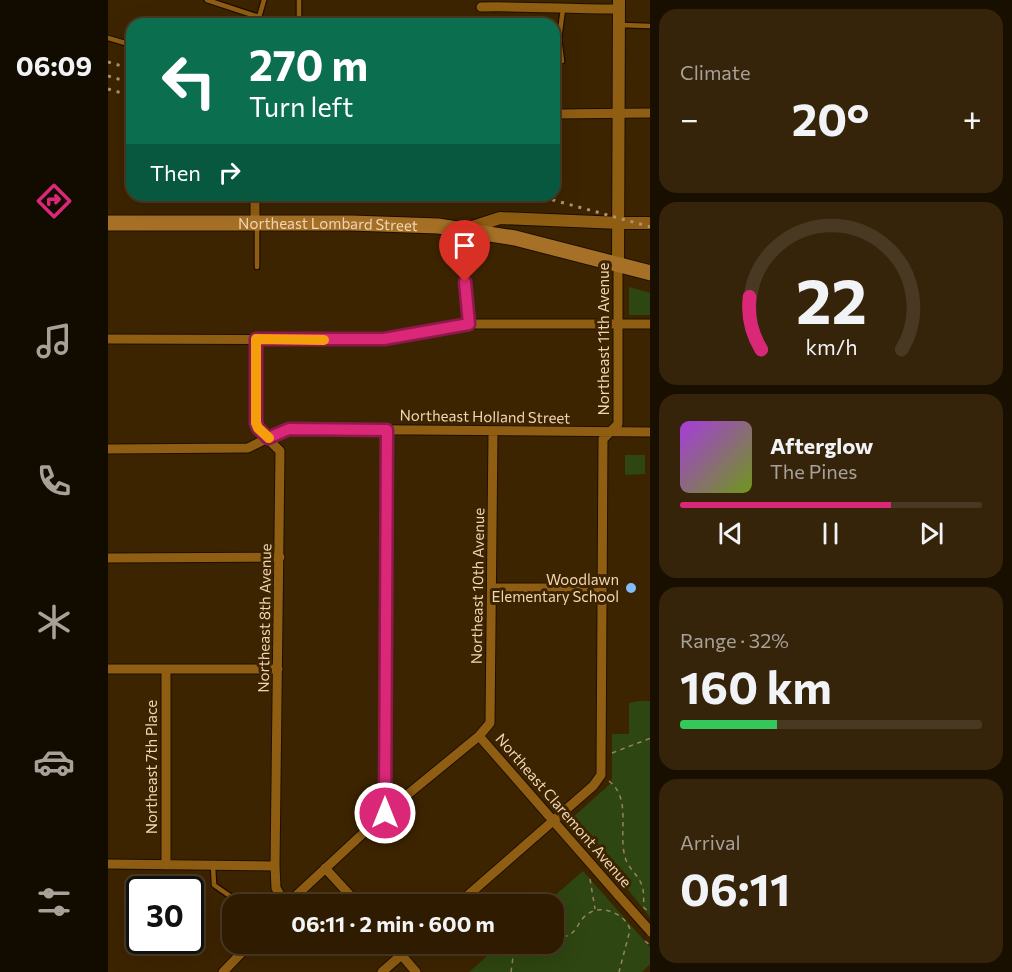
<!DOCTYPE html>
<meta charset="utf-8">
<style>
:root{--surface:#2e1b00;--page:#36240a;--text:#f1f3f6;--muted:#a7a199;--line:#493922;--accent:#db2777}
body{margin:0;font-family:Commissioner,sans-serif;background:var(--page);color:var(--text);height:100vh;display:flex;flex-direction:column;font-size:22px;white-space:nowrap}
*{box-sizing:border-box;margin:0}
p{font-size:20px;color:var(--muted)}
.icon{flex:none;width:33px;height:33px;fill:none;stroke:currentColor;stroke-width:2;stroke-linecap:round;stroke-linejoin:round}
.map{position:relative;flex:1;overflow:hidden}
.side{display:flex;flex-direction:column;gap:9px;padding:9px;background:#190f00;width:362px}
.side>*{flex:none}
.banner{position:absolute;left:18px;top:18px;width:434px;height:183px;border-radius:18px;box-shadow:0 6px 24px #0002,0 0 0 2px var(--line);background:#0b6e4f;color:#fff;overflow:hidden}
.speed{position:absolute;left:18px;top:876px;display:flex;gap:12px;font-size:30px;font-weight:700;text-align:center}
.speed>*{display:grid;place-content:center;width:78px;height:78px;border-radius:50%;background:var(--surface);box-shadow:0 6px 24px #0002,0 0 0 2px var(--line);line-height:1}
.speed .limit{border:3px solid #111;border-radius:9px;background:#fff;color:#111}
.pin{position:absolute;display:grid;place-items:center;width:51px;height:51px;color:#fff;margin:-62px -26px;border-radius:50% 50% 50% 0;rotate:-45deg;box-shadow:0 0 6px #0007}
.pin .icon{rotate:45deg}
.me{position:absolute;width:66px;margin:-33px;rotate:0deg;stroke-linejoin:round;filter:drop-shadow(0 0 4px #0008)}
.turn{display:flex;align-items:center;gap:21px;height:126px;padding:0 24px;font-size:27px}
.turn .icon{width:78px;height:78px;stroke-width:2.5}
.turn b{display:block;font-size:42px;line-height:51px}
.then{display:flex;align-items:center;height:57px;padding:0 24px;background:#0003;gap:12px;font-size:22px}
.big{font-size:45px;font-weight:700;line-height:1.1}
.side .tile{flex:1;display:flex;flex-direction:column;justify-content:center;gap:9px;min-width:0;padding:0 21px;border-radius:18px;background:var(--page)}
.side .dial{align-items:center;gap:0}
.dial svg{height:156px;overflow:visible;fill:none;stroke:var(--line);stroke-width:7;stroke-linecap:round;text-anchor:middle}
.dial text{fill:var(--text);stroke:none}
.song{display:flex;align-items:center;gap:18px}
.cover{width:72px;height:72px;border-radius:9px;background:linear-gradient(135deg,hsl(280 70% 55%),hsl(80 70% 35%))}
.played{height:6px;border-radius:3px;background:linear-gradient(90deg,var(--accent) 70%,var(--line) 70%)}
.keys{display:flex;justify-content:space-around;direction:ltr}
.heat{display:flex;justify-content:space-between;align-items:center;font-size:33px;direction:ltr}
.charge{height:9px;border-radius:4px;background:linear-gradient(90deg,#34c759 32%,var(--line) 0)}
.trip{position:absolute;left:114px;top:894px;width:342px;height:60px;border-radius:18px;background:var(--surface);box-shadow:0 6px 24px #0002,0 0 0 2px var(--line);font-weight:700;line-height:60px;text-align:center}
main{display:flex;flex:1;min-height:0}
.dock{display:flex;flex-direction:column;width:108px;justify-content:space-around;align-items:center;background:#120b00;color:var(--muted)}
.dock .icon{width:42px;height:42px}
.dock .on{color:var(--accent)}
.dock b{font-size:27px;color:var(--text)}
.map>svg:first-child{display:block}
.green{fill:#2e4611}
.lines{fill:none;stroke-linecap:round;stroke-linejoin:round}
.service-casing{stroke:#1e0f00;stroke-width:7}
.minor-casing{stroke:#1e0f00;stroke-width:11}
.tertiary-casing{stroke:#1e0f00;stroke-width:14}
.primary-casing{stroke:#1e0f00;stroke-width:17}
.path{stroke:#9b815f;stroke-width:1.5;stroke-dasharray:4.5 4.5;stroke-linecap:butt}
.service{stroke:#905e12;stroke-width:4.5}
.minor{stroke:#905e12;stroke-width:9}
.tertiary{stroke:#905e12;stroke-width:12}
.primary{stroke:#a67126;stroke-width:15}
.rail{stroke:#ae9371;stroke-width:3;stroke-dasharray:3 6;stroke-linecap:butt}
.minor-bridge-casing{stroke:#1e0f00;stroke-width:11;stroke-linecap:butt}
.minor-bridge{stroke:#905e12;stroke-width:9}
.route-casing{stroke:#8e194d;stroke-width:15}
.route{stroke:#db2777;stroke-width:10}
.slow{stroke:#f59e0b;stroke-width:10}
.poi-dot{fill:#82bcfa;stroke:#3d2400;stroke-width:2}
.labels{text-anchor:middle;dominant-baseline:central;stroke-width:6;stroke-linejoin:round;paint-order:stroke}
.street-label{font-size:15px;fill:#f2d6b6;stroke:#3d2400}
.poi-label{font-size:15px;fill:#f2d6b6;stroke:#3d2400;text-anchor:end}
</style>
<main>
<nav class="dock">
<b>06:09</b>
<svg class="icon on" aria-label="directions" viewBox="0 0 24 24"><path d="M12 3l9 9-9 9-9-9zM9 14v-3h6M13 9l2 2-2 2"/></svg>
<svg class="icon" aria-label="music" viewBox="0 0 24 24"><path d="M9 18V5l10-2v13"/><circle cx="6" cy="18" r="3"/><circle cx="16" cy="16" r="3"/></svg>
<svg class="icon" aria-label="phone" viewBox="0 0 24 24"><path d="M5 4h4l2 5-3 2q2 4 5 5l2-3 5 2v4C11 20 4 13 5 4z"/></svg>
<svg class="icon" aria-label="climate" viewBox="0 0 24 24"><path d="M12 3v18M4 7l16 10M4 17L20 7"/></svg>
<svg class="icon" aria-label="car" viewBox="0 0 24 24"><path d="M5 17H2v-5l4-1 3-4h7l3 4 3 1v5h-3M9 17h6M6 11h13"/><circle cx="7" cy="17" r="2"/><circle cx="17" cy="17" r="2"/></svg>
<svg class="icon" aria-label="filters" viewBox="0 0 24 24"><path d="M4 7h16M4 17h16"/><circle cx="9" cy="7" r="2"/><circle cx="15" cy="17" r="2"/></svg>
</nav>
<div class="map">
<svg width="543" height="972" viewBox="0 0 543 972">
<rect width="100%" height="100%" fill="#3d2400"/>
<path class="green" d="M521,287L542,293V315H521Z
M517,455H537V474L517,475Z
M531,701H542V917L463,819L502,784L504,778V734H521V703Z
M475,871L542,947V964L534,972H361L393,944H446V904H437Z"/>
<g class="lines">
<defs>
<path id="service" d="M99,0L151,17
M191,0V22
M149,24L156,0
M513,25L543,26
M0,38L24,45
M454,61L451,39L455,9
M149,267V225
M105,866L106,885L132,903"/>
<path id="minor" d="M373,7C419,6 465,9 511,9
M446,114L543,113
M147,195V223
M358,229L357,282L361,324
M0,339L262,340L361,324H543
M148,339V423L149,428L172,451L167,866L168,888L177,904
M0,449L140,448L176,430L181,429L543,432
M0,558L172,557
M384,588H494
M0,669H170
M371,736L511,896
M277,813L279,430
M0,864L167,866
M58,865V669
M217,868L250,904
M179,904L277,813L371,736L382,723L385,432
M350,904L485,786L493,775L495,439L510,424V264
M284,944L308,972
M115,972L142,944
M274,972L306,944"/>
<path id="tertiary" d="M358,229L392,218L512,223H543
M510,264L511,0"/>
<g id="primary">
<path id="s1" d="M0,223H243L330,226L407,238L543,273"/>
</g>
</defs>
<use href="#service" class="service-casing"/>
<use href="#minor" class="minor-casing"/>
<use href="#tertiary" class="tertiary-casing"/>
<use href="#primary" class="primary-casing"/>
<path class="path" d="M504,753L543,738
M501,781C524,799 510,832 517,857C519,866 527,872 532,881C537,890 535,898 536,908L543,913
M482,879L487,909
M446,937C473,939 466,920 483,912C497,905 519,916 522,930L511,972
M537,941L543,946
M403,972L406,950L410,944"/>
<use href="#service" class="service"/>
<use href="#minor" class="minor"/>
<use href="#tertiary" class="tertiary"/>
<use href="#primary" class="primary"/>
<path class="rail" d="M0,62L24,69
M0,76L24,83
M0,89L24,96
M427,195L543,227"/>
<defs>
<path id="minor-bridge" d="M511,896L543,932"/>
</defs>
<use href="#minor-bridge" class="minor-bridge-casing"/>
<use href="#minor-bridge" class="minor-bridge"/>
</g>
<g class="lines">
<defs>
<path id="route" d="M277,813L279,430L181,429L160,438L150,428L148,423V339H276L361,324L357,282"/>
</defs>
<use href="#route" class="route-casing"/>
<use href="#route" class="route"/>
<path class="slow" d="M161,438L150,428L148,423V339L216,340"/>
</g>
<circle class="poi-dot" cx="523" cy="588" r="6"/>
<g class="labels">
<g class="street-label">
<text stroke="none"><textPath href="#s1" startOffset="220">Northeast Lombard Street</textPath></text>
<text transform="translate(495 339) rotate(-90)">Northeast 11th Avenue</text>
<text transform="translate(377 416) rotate(1)">Northeast Holland Street</text>
<text transform="translate(369 586) rotate(-89)">Northeast 10th Avenue</text>
<text transform="translate(156 618) rotate(-89)">Northeast 8th Avenue</text>
<text transform="translate(43 767) rotate(-90)">Northeast 7th Place</text>
<text transform="translate(456 810) rotate(49)">Northeast Claremont Avenue</text>
</g>
<g class="poi-label">
<text x="511" y="579">Woodlawn<tspan x="511" dy="17">Elementary School</tspan></text>
</g>
</g>
</svg>
<div class="speed"><div class="limit">30</div></div>
<div class="pin" style="left:357px;top:282px;background:#d93025"><svg class="icon" aria-label="arrive" viewBox="0 0 24 24"><path d="M6 21V4h12l-3 4 3 4H6"/></svg></div>
<svg class="me" style="left:277px;top:813px" viewBox="-20 -20 40 40"><circle r="17" fill="#db2777" stroke="#fff" stroke-width="3"/><path d="M0-11L8 9 0 5-8 9z" fill="#fff"/></svg>
<div class="trip">06:11 · 2 min · 600 m</div>
<div class="banner">
<div class="turn"><svg class="icon" aria-label="left" viewBox="0 0 24 24"><path d="M17 20v-9H6M10 6l-5 5 5 5"/></svg><div><b>270 m</b>Turn left</div></div>
<div class="then">Then<svg class="icon" aria-label="right" viewBox="0 0 24 24"><path d="M7 20v-9h11M14 6l5 5-5 5"/></svg></div>
</div>
</div>
<section class="side">
<div class="tile"><p>Climate</p>
<div class="heat"><a>−</a><b class="big">20°</b><a>+</a></div>
</div>
<div class="tile dial"><svg viewBox="0 0 100 80">
<path d="M14 69A42 42 0 1 1 86 69"/>
<path d="M14 69A42 42 0 0 1 8 42" stroke="#db2777"/>
<text x="50" y="56" font-size="32" font-weight="700">22</text>
<text x="50" y="72" font-size="11">km/h</text>
</svg></div>
<div class="tile">
<div class="song"><i class="cover"></i><div><b>Afterglow</b><p>The Pines</p></div></div>
<div class="played"></div>
<div class="keys"><svg class="icon" aria-label="previous" viewBox="0 0 24 24"><path d="M18 5L8 12l10 7zM5 5v14"/></svg><svg class="icon" aria-label="pause" viewBox="0 0 24 24"><path d="M8 5v14M16 5v14"/></svg><svg class="icon" aria-label="next" viewBox="0 0 24 24"><path d="M6 5l10 7-10 7zM19 5v14"/></svg></div>
</div>
<div class="tile"><p>Range · 32%</p><b class="big">160 km</b><div class="charge"></div></div>
<div class="tile"><p>Arrival</p><b class="big">06:11</b></div>
</section>
</main>
